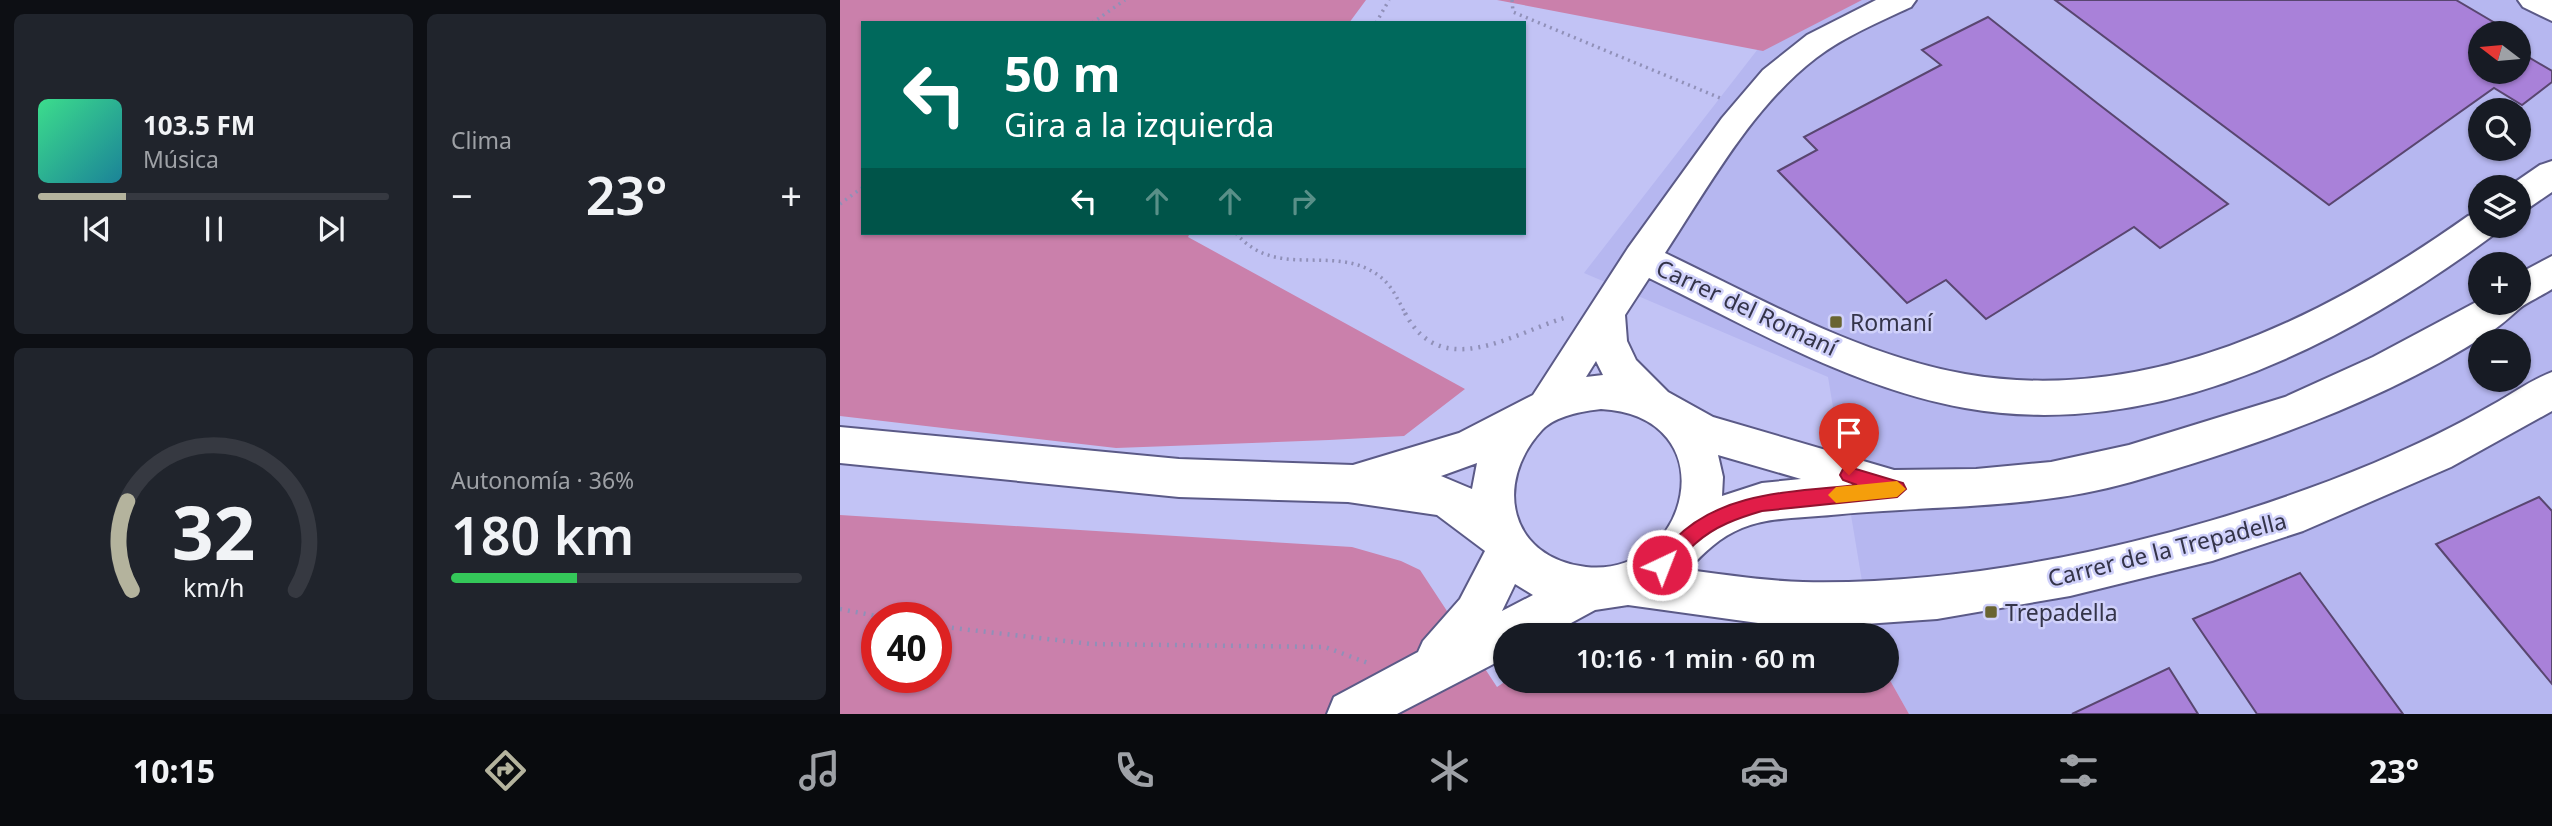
<!DOCTYPE html>
<html lang="es">
<meta charset="utf-8">
<style>
:root{--surface:#171b24;--page:#20242c;--text:#f1f3f6;--muted:#9ea1a6;--line:#363941;--accent:#b4b39d}
body{margin:0;font-family:"Noto Sans",sans-serif;background:var(--page);color:var(--text);height:100vh;display:flex;flex-direction:column;font-size:26px;white-space:nowrap}
*{box-sizing:border-box;margin:0}
p{font-size:23px;color:var(--muted)}
.icon{flex:none;width:38px;height:38px;fill:none;stroke:currentColor;stroke-width:2;stroke-linecap:round;stroke-linejoin:round}
.map{position:relative;flex:1;overflow:hidden}
.sheet{display:flex;flex-direction:column;gap:14px;padding:14px;background:#0d0f14;width:840px}
.sheet>*{flex:none}
.top-card{position:absolute;left:21px;top:21px;width:665px;height:214px;border-radius:0px;box-shadow:0 2px 5px #0004;background:#00695c;color:#fff;overflow:hidden}
.needle{width:46px;rotate:286deg}
.fabs{position:absolute;left:1628px;top:21px;display:grid;gap:14px}
.fabs a{display:grid;place-items:center;width:63px;height:63px;border-radius:50%;background:var(--surface);box-shadow:0 2px 5px #0004;font-size:35px}
.speed{position:absolute;left:21px;top:602px;display:flex;gap:14px;font-size:35px;font-weight:700;text-align:center}
.speed>*{display:grid;place-content:center;width:91px;height:91px;border-radius:50%;background:var(--surface);box-shadow:0 2px 5px #0004;line-height:1}
.speed .limit{border:10px solid #d22;background:#fff;color:#111}
.pin{position:absolute;display:grid;place-items:center;width:60px;height:60px;color:#fff;margin:-72px -30px;border-radius:50% 50% 50% 0;rotate:-45deg;box-shadow:0 0 7px #0007}
.pin .icon{rotate:45deg}
.me{position:absolute;width:77px;margin:-38px;rotate:43deg;stroke-linejoin:round;filter:drop-shadow(0 0 5px #0008)}
.turn{display:flex;align-items:center;gap:24px;height:147px;padding:0 28px;font-size:32px}
.turn .icon{width:91px;height:91px;stroke-width:2.5}
.turn b{display:block;font-size:49px;line-height:60px}
.lanes{display:flex;align-items:center;height:66px;padding:0 28px;background:#0003;justify-content:center;gap:35px;direction:ltr}
.lanes .off{opacity:.35}
.big{font-size:52px;font-weight:600;line-height:1.1}
.sheet .widget{flex:1;display:flex;flex-direction:column;justify-content:center;gap:10px;min-width:0;padding:0 24px;border-radius:10px;background:var(--page)}
.sheet .dial{align-items:center;gap:0}
.dial svg{height:182px;overflow:visible;fill:none;stroke:var(--line);stroke-width:7;stroke-linecap:round;text-anchor:middle}
.dial text{fill:var(--text);stroke:none}
.song{display:flex;align-items:center;gap:21px}
.cover{width:84px;height:84px;border-radius:10px;background:linear-gradient(135deg,hsl(150 70% 55%),hsl(190 70% 35%))}
.played{height:7px;border-radius:4px;background:linear-gradient(90deg,var(--accent) 25%,var(--line) 25%)}
.keys{display:flex;justify-content:space-around;direction:ltr}
.heat{display:flex;justify-content:space-between;align-items:center;font-size:38px;direction:ltr}
.charge{height:10px;border-radius:5px;background:linear-gradient(90deg,#34c759 36%,var(--line) 0)}
.sheet .tiles{flex:1;display:grid;gap:14px;grid-template-columns:repeat(2,1fr)}
.trip{position:absolute;left:653px;top:623px;width:406px;height:70px;border-radius:35px;background:var(--surface);box-shadow:0 2px 5px #0004;font-weight:600;line-height:70px;text-align:center}
.tabs{display:flex;height:112px;justify-content:space-around;align-items:center;background:#090b0e;color:var(--muted)}
.tabs .icon{width:49px;height:49px}
.tabs .selected{color:var(--accent)}
.tabs b{font-size:32px;color:var(--text)}
main{display:flex;flex:1;min-height:0}
.map>svg:first-child{display:block}
.built{fill:#b6b7f0;fill-rule:evenodd}
.green{fill:#ca80ab;fill-rule:evenodd}
.building{fill:#a981d9;stroke:#594670;stroke-width:2}
.lines{fill:none;stroke-linecap:round;stroke-linejoin:round}
.minor-casing{stroke:#5b5a87;stroke-width:4}
.path-far1{stroke:#9090b8;stroke-width:3.5;stroke-dasharray:2 4.5;stroke-linecap:butt}
.path{stroke:#9090b8;stroke-width:4.5;stroke-dasharray:2 6;stroke-linecap:butt}
.minor{fill:#fff;fill-rule:evenodd}
.route{fill:#e11d48;stroke:#92132f;stroke-width:2}
.slow{fill:#f59e0b}
.poi-dot{fill:#696431;stroke:#d0d1fa;stroke-width:2.5}
.labels{text-anchor:middle;dominant-baseline:central;stroke-width:5;stroke-linejoin:round;paint-order:stroke}
.street-label{font-size:23px;fill:#343449;stroke:#d0d1fa}
.poi-label{font-size:23px;fill:#343449;stroke:#d0d1fa;text-anchor:start}
</style>
<main>
<section class="sheet">
<div class="tiles">
<div class="widget">
<div class="song"><i class="cover"></i><div><b>103.5 FM</b><p>Música</p></div></div>
<div class="played"></div>
<div class="keys"><svg class="icon" aria-label="previous" viewBox="0 0 24 24"><path d="M18 5L8 12l10 7zM5 5v14"/></svg><svg class="icon" aria-label="pause" viewBox="0 0 24 24"><path d="M8 5v14M16 5v14"/></svg><svg class="icon" aria-label="next" viewBox="0 0 24 24"><path d="M6 5l10 7-10 7zM19 5v14"/></svg></div>
</div>
<div class="widget"><p>Clima</p>
<div class="heat"><a>−</a><b class="big">23°</b><a>+</a></div>
</div>
<div class="widget dial"><svg viewBox="0 0 100 80">
<path d="M14 69A42 42 0 1 1 86 69"/>
<path d="M14 69A42 42 0 0 1 12 30" stroke="#b4b39d"/>
<text x="50" y="56" font-size="32" font-weight="700">32</text>
<text x="50" y="72" font-size="11">km/h</text>
</svg></div>
<div class="widget"><p>Autonomía · 36%</p><b class="big">180 km</b><div class="charge"></div></div>
</div>
</section>
<div class="map">
<svg width="1712" height="714" viewBox="0 0 1712 714">
<rect width="100%" height="100%" fill="#c2c3f5"/>
<path class="built" d="M1015,0H1712V714H1069L1047,675L1046,635H1031L988,377L744,273L921,45ZM1640,33H1678V72H1640ZM1640,110H1678V149H1640ZM1640,187H1678V226H1640ZM1640,264H1678V303H1640ZM1640,341H1678V380H1640Z"/>
<path class="green" d="M0,0H526L509,23H23V233H350L348,237L625,389L564,436L489,440L276,448L0,416Z
M657,0H1022L923,51Z
M0,515L512,547L561,561L580,570L657,687L666,681H1046L1047,675L1069,714H0ZM37,618H96V677H37Z
M902,624L966,635H770L825,626Z"/>
<path class="building" d="M1215,0H1616L1672,33H1640V72H1678V51L1712,71V82L1682,105L1654,88L1489,205Z
M1148,17L1257,103L1388,204L1320,248L1294,227L1146,319L1106,280L1067,303L938,171L977,150L964,137L1101,65L1082,50Z
M1699,497L1712,511V684L1596,544Z
M1460,573L1563,714H1417L1353,619Z
M1329,668L1358,714H1232Z"/>
<g class="lines">
<defs>
<path id="minor" d="M1036,0H1076L1071,7C1039,22 1005,36 976,58C912,107 869,186 825,253C921,299 1019,355 1125,374C1307,406 1483,319 1628,216L1640,212V226H1658L1652,236C1504,345 1315,442 1125,408C1013,388 909,327 809,278L785,315L787,341L796,360L828,392L873,417L1054,470L1136,469L1211,462L1289,445L1445,397L1533,357L1640,300V303H1678V274L1712,256V289C1705,294 1684,304 1680,308C1670,317 1660,326 1648,334C1540,403 1413,447 1291,482C1193,510 1092,505 991,515C962,518 929,517 902,528C880,537 864,552 848,570C886,575 925,581 963,582C1148,586 1364,534 1534,463C1574,446 1614,427 1652,405C1672,394 1691,380 1712,372V411L1611,467L1463,531L1372,561L1230,596L1097,619L996,626L918,623L788,605L755,610L709,635H665V658L557,714H487L494,697L578,652L583,641L620,599L645,551L597,515L508,502L339,497L0,463V427L339,459L513,465L619,433L693,395L788,248L882,118L923,70L967,35ZM756,361L763,375L746,377ZM761,409C889,416 850,578 746,567C669,558 653,483 702,430C715,416 743,411 761,409ZM878,455L961,479L922,483L882,496L883,477ZM637,463L632,489L601,476ZM675,584L693,595L662,611Z
M1678,0H1712V21L1683,7Z
M1712,161V192L1690,207L1678,211V187H1668L1700,165Z"/>
</defs>
<use href="#minor" class="minor-casing"/>
<path class="path-far1" d="M672,0L673,12L880,98
M252,23L285,0
M536,23L549,0
M0,204L23,187
M396,233C436,281 493,243 538,275C552,285 558,300 566,315"/>
<path class="path" d="M565,313C601,382 672,334 724,318
M0,609L47,618
M96,626L251,644L485,647L528,663"/>
<use href="#minor" class="minor"/>
</g>
<path class="route" d="M1009,467L1063,483L1066,489L1057,497L922,511C898,518 875,526 856,543C844,553 837,568 822,574L816,571L813,565C818,555 827,548 834,540C881,491 954,492 1017,485L1003,480L1000,475L1003,469Z"/>
<path class="slow" d="M1057,481L1066,489L1057,497L996,503L988,495L996,487Z"/>
<g class="poi-dot">
<rect x="989" y="315" width="14" height="14" rx="3.5"/>
<rect x="1144" y="605" width="14" height="14" rx="3.5"/>
</g>
<g class="labels">
<g class="street-label">
<text transform="translate(907 307) rotate(25)">Carrer del Romaní</text>
<text transform="translate(1327 549) rotate(-14)">Carrer de la Trepadella</text>
</g>
<g class="poi-label">
<text x="1010" y="322">Romaní</text>
<text x="1165" y="612">Trepadella</text>
</g>
</g>
</svg>
<div class="fabs">
<a><svg class="needle" viewBox="-14 -14 28 28"><path d="M0-13l5 13h-10z" fill="#e53935"/><path d="M0 13l5-13h-10z" fill="#9ea1a6"/></svg></a>
<a><svg class="icon" aria-label="search" viewBox="0 0 24 24"><circle cx="10" cy="10" r="6"/><path d="M15 15l6 6"/></svg></a>
<a><svg class="icon" aria-label="layers" viewBox="0 0 24 24"><path d="M12 4l9 5-9 5-9-5zM3 14l9 5 9-5"/></svg></a>
<a>+</a>
<a>−</a>
</div>
<div class="speed"><div class="limit">40</div></div>
<div class="pin" style="left:1009px;top:475px;background:#d93025"><svg class="icon" aria-label="arrive" viewBox="0 0 24 24"><path d="M6 21V4h12l-3 4 3 4H6"/></svg></div>
<svg class="me" style="left:822px;top:565px" viewBox="-20 -20 40 40"><circle r="17" fill="#e11d48" stroke="#fff" stroke-width="3"/><path d="M0-11L8 9 0 5-8 9z" fill="#fff"/></svg>
<div class="trip">10:16 · 1 min · 60 m</div>
<div class="top-card">
<div class="turn"><svg class="icon" aria-label="left" viewBox="0 0 24 24"><path d="M17 20v-9H6M10 6l-5 5 5 5"/></svg><div><b>50 m</b>Gira a la izquierda</div></div>
<div class="lanes"><svg class="icon" aria-label="left" viewBox="0 0 24 24"><path d="M17 20v-9H6M10 6l-5 5 5 5"/></svg><svg class="icon off" aria-label="ahead" viewBox="0 0 24 24"><path d="M12 20V5M6 11l6-6 6 6"/></svg><svg class="icon off" aria-label="ahead" viewBox="0 0 24 24"><path d="M12 20V5M6 11l6-6 6 6"/></svg><svg class="icon off" aria-label="right" viewBox="0 0 24 24"><path d="M7 20v-9h11M14 6l5 5-5 5"/></svg></div>
</div>
</div>
</main>
<nav class="tabs">
<b>10:15</b>
<svg class="icon selected" aria-label="directions" viewBox="0 0 24 24"><path d="M12 3l9 9-9 9-9-9zM9 14v-3h6M13 9l2 2-2 2"/></svg>
<svg class="icon" aria-label="music" viewBox="0 0 24 24"><path d="M9 18V5l10-2v13"/><circle cx="6" cy="18" r="3"/><circle cx="16" cy="16" r="3"/></svg>
<svg class="icon" aria-label="phone" viewBox="0 0 24 24"><path d="M5 4h4l2 5-3 2q2 4 5 5l2-3 5 2v4C11 20 4 13 5 4z"/></svg>
<svg class="icon" aria-label="climate" viewBox="0 0 24 24"><path d="M12 3v18M4 7l16 10M4 17L20 7"/></svg>
<svg class="icon" aria-label="car" viewBox="0 0 24 24"><path d="M5 17H2v-5l4-1 3-4h7l3 4 3 1v5h-3M9 17h6M6 11h13"/><circle cx="7" cy="17" r="2"/><circle cx="17" cy="17" r="2"/></svg>
<svg class="icon" aria-label="filters" viewBox="0 0 24 24"><path d="M4 7h16M4 17h16"/><circle cx="9" cy="7" r="2"/><circle cx="15" cy="17" r="2"/></svg>
<b>23°</b>
</nav>
